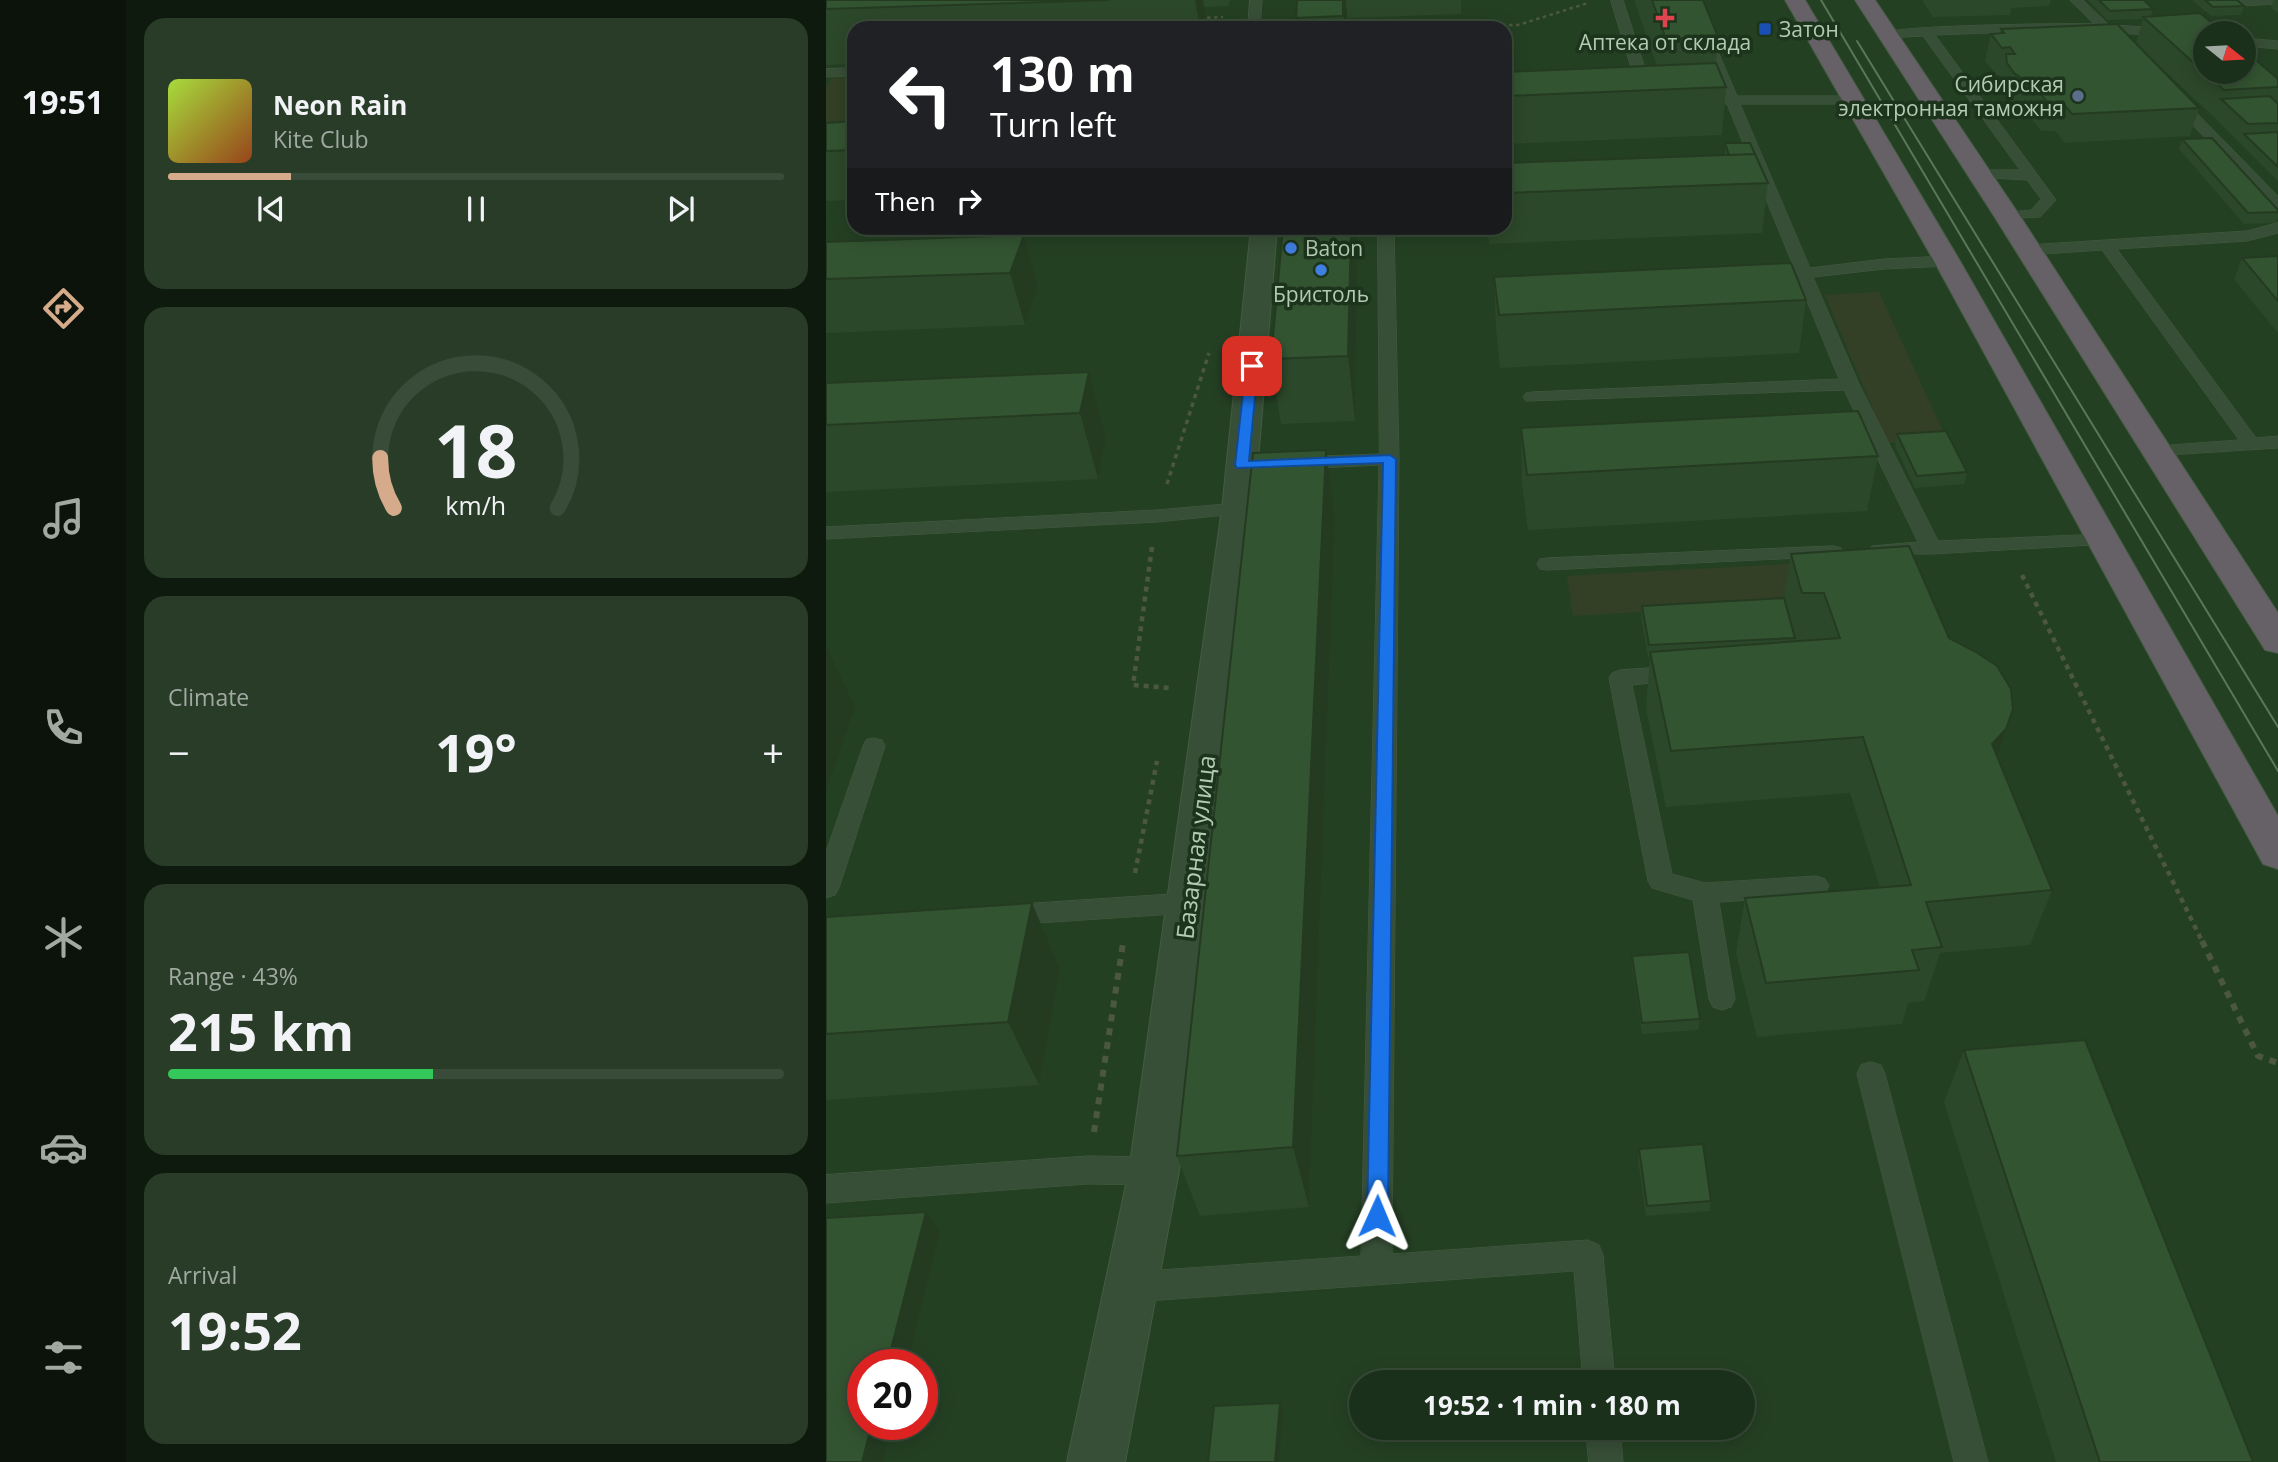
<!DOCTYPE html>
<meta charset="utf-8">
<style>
:root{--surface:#1b301a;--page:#283c27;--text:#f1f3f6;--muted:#a0a9a2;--line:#394b39;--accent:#d6ab8b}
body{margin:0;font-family:"Open Sans",sans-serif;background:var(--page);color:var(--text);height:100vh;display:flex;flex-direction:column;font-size:26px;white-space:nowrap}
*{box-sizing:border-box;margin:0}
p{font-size:23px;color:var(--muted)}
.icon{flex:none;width:38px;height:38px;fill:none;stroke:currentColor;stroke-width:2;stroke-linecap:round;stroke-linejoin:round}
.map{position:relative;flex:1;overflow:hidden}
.drawer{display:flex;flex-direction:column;gap:18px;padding:18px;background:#0f1a0e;width:700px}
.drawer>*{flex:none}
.guide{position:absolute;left:21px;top:21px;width:665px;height:214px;border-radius:21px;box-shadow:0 4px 18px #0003,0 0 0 2px var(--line);background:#202124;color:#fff;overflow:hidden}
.needle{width:46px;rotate:108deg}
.tools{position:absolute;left:1367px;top:21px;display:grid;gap:14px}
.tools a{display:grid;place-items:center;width:63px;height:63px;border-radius:50%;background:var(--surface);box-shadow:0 4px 18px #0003,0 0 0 2px var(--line);font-size:35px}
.speed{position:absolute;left:21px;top:1349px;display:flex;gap:14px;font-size:35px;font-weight:700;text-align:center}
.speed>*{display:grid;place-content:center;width:91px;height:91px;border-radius:50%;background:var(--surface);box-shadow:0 4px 18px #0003,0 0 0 2px var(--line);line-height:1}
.speed .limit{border:10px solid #d22;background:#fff;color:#111}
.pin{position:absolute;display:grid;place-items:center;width:60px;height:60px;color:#fff;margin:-30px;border-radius:14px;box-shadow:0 4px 10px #0006}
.me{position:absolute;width:77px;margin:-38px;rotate:1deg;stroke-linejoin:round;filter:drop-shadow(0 0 5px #0008)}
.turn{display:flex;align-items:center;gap:24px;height:147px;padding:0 28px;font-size:32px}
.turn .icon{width:91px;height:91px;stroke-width:2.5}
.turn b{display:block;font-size:49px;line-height:60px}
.then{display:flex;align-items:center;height:66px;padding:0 28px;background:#0003;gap:14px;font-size:26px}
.big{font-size:52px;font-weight:700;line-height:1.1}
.drawer .tile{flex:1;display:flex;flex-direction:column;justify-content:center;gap:10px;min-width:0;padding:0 24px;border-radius:21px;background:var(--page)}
.drawer .dial{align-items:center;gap:0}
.dial svg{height:182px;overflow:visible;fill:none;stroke:var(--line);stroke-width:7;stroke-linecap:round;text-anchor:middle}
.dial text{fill:var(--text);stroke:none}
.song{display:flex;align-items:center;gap:21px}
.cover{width:84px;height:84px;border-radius:10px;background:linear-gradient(135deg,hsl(80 70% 55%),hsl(20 70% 35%))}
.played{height:7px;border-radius:4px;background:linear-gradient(90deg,var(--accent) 20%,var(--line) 20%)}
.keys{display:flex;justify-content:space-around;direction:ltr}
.heat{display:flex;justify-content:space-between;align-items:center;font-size:38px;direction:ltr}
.charge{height:10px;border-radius:5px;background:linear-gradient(90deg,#34c759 43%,var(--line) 0)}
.trip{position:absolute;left:523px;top:1370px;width:406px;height:70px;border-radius:35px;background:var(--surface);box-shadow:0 4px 18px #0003,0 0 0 2px var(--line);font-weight:700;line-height:70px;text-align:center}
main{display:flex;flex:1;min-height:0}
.menu{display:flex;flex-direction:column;width:126px;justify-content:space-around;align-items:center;background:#0b130a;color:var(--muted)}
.menu .icon{width:49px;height:49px}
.menu .current{color:var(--accent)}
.menu b{font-size:32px;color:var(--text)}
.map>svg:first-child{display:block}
.green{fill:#334025}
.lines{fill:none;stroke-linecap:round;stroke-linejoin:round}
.service-casing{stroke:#445b43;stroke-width:1}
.minor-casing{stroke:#445b43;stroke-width:2}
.trunk-casing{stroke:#435a42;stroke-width:2}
.path-far3{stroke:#4c583e;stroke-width:2.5;stroke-dasharray:3.5 3.5;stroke-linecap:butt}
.path-far2{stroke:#4c583e;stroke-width:3.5;stroke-dasharray:4.5 4.5;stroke-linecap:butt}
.path-far1{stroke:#4c583e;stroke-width:4.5;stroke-dasharray:5 5;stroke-linecap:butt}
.path{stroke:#4c583e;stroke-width:6;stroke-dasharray:7 7;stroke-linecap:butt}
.service{fill:#384f37;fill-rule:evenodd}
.minor{fill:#384f37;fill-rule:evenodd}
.trunk{fill:#666166;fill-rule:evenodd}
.tram{stroke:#5a7759;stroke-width:2}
.wall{fill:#2c482a}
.shaded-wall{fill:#243b22}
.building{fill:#335431;stroke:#243b22;stroke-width:2}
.route{fill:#1a73e8;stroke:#114b97;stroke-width:2}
.health-dot{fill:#e0444e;stroke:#1d341c;stroke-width:2.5}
.transit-dot{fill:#1a4fb4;stroke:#1d341c;stroke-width:2.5}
.service-dot{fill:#5c6f8a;stroke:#1d341c;stroke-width:2.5}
.shop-dot{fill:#3f7fe0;stroke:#1d341c;stroke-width:2.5}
.labels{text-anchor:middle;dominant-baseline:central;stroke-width:7;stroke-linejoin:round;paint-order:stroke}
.far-poi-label{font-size:21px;fill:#b3cab3;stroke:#1d341c;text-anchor:start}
.street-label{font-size:24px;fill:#b3cab3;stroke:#1d341c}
</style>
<main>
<nav class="menu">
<b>19:51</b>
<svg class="icon current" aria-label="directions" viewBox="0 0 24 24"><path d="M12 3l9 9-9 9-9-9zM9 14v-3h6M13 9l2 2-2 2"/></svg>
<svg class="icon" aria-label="music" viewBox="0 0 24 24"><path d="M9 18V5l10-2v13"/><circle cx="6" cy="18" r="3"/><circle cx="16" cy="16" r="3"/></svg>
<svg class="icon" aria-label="phone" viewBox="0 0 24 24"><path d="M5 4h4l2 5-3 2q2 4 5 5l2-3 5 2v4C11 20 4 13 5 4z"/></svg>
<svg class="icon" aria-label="climate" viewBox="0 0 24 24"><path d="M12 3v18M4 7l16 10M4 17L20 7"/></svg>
<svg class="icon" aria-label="car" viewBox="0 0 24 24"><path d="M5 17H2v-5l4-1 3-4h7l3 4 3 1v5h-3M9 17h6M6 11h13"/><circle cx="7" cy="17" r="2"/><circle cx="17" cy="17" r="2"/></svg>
<svg class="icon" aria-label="filters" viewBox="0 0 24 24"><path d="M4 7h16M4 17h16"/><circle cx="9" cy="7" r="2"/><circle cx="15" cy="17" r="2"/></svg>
</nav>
<section class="drawer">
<div class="tile">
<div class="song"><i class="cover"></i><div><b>Neon Rain</b><p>Kite Club</p></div></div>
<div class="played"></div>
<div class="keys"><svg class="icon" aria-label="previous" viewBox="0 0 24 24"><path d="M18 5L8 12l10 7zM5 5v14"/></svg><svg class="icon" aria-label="pause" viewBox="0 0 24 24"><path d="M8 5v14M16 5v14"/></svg><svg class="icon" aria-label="next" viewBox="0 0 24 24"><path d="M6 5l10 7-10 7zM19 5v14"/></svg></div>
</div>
<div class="tile dial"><svg viewBox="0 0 100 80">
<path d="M14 69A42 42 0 1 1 86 69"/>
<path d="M14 69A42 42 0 0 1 8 47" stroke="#d6ab8b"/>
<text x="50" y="56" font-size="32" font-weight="700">18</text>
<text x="50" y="72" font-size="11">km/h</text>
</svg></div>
<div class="tile"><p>Climate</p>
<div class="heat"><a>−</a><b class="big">19°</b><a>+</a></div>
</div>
<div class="tile"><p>Range · 43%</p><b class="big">215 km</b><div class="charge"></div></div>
<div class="tile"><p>Arrival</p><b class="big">19:52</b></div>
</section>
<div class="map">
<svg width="1452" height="1462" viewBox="0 0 1452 1462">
<rect width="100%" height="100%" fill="#244023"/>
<path class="green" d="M6,78H28V144L0,145V88Z
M1053,292L1121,440L1061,443L999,295Z
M965,564L977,602L747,616L741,576Z"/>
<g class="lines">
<defs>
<path id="service" d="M424,0H436L434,28H422Z
M785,0H797L828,96L826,99L821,100L814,96Z
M858,0H870L911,96H1029L1036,100L1029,104H914L984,268L1058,259L1121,256L1129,261L1121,266L1058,269L987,277L1033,384L1112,541L1277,534L1284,536L1287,540L1284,544L1105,554H1046L1043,550L1046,546L1092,542L1018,390L700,401L697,397L700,393L706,392L1013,379L972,279L959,278L957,275L959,272L969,270L901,104L887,103L885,100L897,96Z
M1244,0H1257L1283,25L1359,29L1379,34V42L1359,37L1290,33L1289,37L1285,38L1276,32L1238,30L1109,35L1230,200L1214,217L1176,219L1173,216L1176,213L1205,210L1215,199L1201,180L1149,177L1147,174L1154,170H1194L1097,36L1059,38L1053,34C1064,25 1242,23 1268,24Z
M1409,0H1452V4L1414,6L1410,5Z
M639,21L643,22V28H555L561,24Z
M1418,38L1452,41V49L1418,46Z
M28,68V76L0,77V69Z
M1349,95L1354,96L1452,196V208L1447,207L1344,102L1342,99Z
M1452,223V233L1421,241L1291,249L1430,438L1452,436V448L1325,456L1323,452L1332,446L1413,440L1276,250L1201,255L1193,250L1201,245L1421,231Z
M552,228H568L573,459L566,1254L762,1240L773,1245L777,1255L789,1382H757L748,1271L306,1302L295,1298L290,1287L295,1276L306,1272L535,1256L553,465L472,469L463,463L472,457L553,454Z
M412,503L419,505L422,509L419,513L331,522L0,539V527L331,510Z
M1008,546L1015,548L1018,552L1015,556L721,570L714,569L711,564L714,559L721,558Z
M854,666L862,669L865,674L862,679L806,685L846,874L879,883L990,876L999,879L1003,886L999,893L990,896L893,902L909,999L905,1007L896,1010L887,1007L883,999L867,900L826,888L822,881L783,678L786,673L794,670Z
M48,738L56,740L59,746L13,888L9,895L0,898V852L37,746L40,740Z
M363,893L372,896L376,903L372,910L363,913L181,925L172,922L168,915L172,908L181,905Z
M1045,1062L1055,1065L1059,1074L1162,1462H1128L1031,1074L1035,1065Z
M262,1156L328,1157L338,1161L343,1171L338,1181L328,1185L262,1184L0,1203V1175Z
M760,1428H794L797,1462H763Z"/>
<path id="minor" d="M425,228H451L428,509L353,1171L299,1462H241L303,1171L396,509Z"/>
<path id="trunk" d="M959,0H979L1134,261L1452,816V869L1437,864L1108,261Z
M1029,0H1049L1194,216L1452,613V653L1439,650L1168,216Z"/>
</defs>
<use href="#service" class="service-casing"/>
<use href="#minor" class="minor-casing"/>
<use href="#trunk" class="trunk-casing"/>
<path class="path-far3" d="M374,18L397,17
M669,25H692L762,3"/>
<path class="path-far2" d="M341,484L383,353"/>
<path class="path-far1" d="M326,547L307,685L344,688
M1196,575L1377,943
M309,873L331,761"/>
<path class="path" d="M1376,941L1432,1056L1452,1063
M268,1132L297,943"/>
<use href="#service" class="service"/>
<use href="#minor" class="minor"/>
<use href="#trunk" class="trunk"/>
<path class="tram" d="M995,0L1452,771
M1031,41L1452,727"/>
</g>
<path class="wall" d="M0,0H404L402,6L378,7L381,28H28V64L0,65Z
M471,0H635V14L522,18V28H471L470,18Z
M808,0H877L892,37L890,63L900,87L896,135L679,144V72L831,66Z
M1096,0H1225L1223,6L1185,8L1184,15L1107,17Z
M1262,0H1318L1327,9L1325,16L1452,79V181L1389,118L1310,44L1317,19L1281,20Z
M1366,0H1411L1418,6L1415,15L1385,16Z
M1447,0H1452V13L1445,8Z
M1175,29L1373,108L1364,136L1239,143L1229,131H1215L1203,116L1205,109L1195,110L1182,101L1175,91L1174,82L1175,75H1171L1159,61L1165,34L1174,33Z
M28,121V200L0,201V123Z
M1356,139L1452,210V218L1450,223L1418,224L1353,149Z
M899,143L942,183L936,233L663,244L661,228H679V163L899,155Z
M457,228H532L529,421L455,424L445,359Z
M198,235L212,287L199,325L0,333V242Z
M1452,256V333L1408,279L1416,258Z
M668,277L980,300L973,353L674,368L670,329Z
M263,372L280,437L272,479L0,492V383Z
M695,428L1052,456L1041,511L702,530L696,483Z
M1071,434L1141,472L1138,484L1089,488L1069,446Z
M509,517L483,1207L374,1216L351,1156Z
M965,554L1123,638L1187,709L1172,757L1226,890L1204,945L1114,953L1098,1001L1082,1003L1076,1024L931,1037L910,953L919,898L1054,887L1024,793L840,807L820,708L824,657H822L815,617L816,606L958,598Z
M0,917L234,969L213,1085L0,1100Z
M806,956L874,1019L872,1030L816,1034L806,967Z
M1138,1050L1427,1462H1230L1118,1102Z
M813,1149L885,1201L884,1211L820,1216L812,1160Z"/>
<path class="shaded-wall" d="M369,0H377L381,28H374Z
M517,0H520L522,28H518Z
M525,228H532L529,421L522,356Z
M198,235L212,287L199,325L184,273Z
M263,372L280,437L272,479L254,413Z
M500,450L509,517L483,1207L467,1147Z
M0,646L29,707L0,791Z
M1187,709L1169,765L1166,744Z
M206,903L234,969L213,1085L182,1022Z
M100,1212L114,1232L81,1365H61Z
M454,1403L457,1412L453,1462H449Z
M46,1424H66L57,1462H36Z"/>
<path class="building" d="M0,0H283L0,9Z
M471,0H517V16L470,18Z
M826,0H877L892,37L840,39Z
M1273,0H1318L1327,9L1284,11Z
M1379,0H1411L1418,6L1387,7Z
M1374,13L1398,33H1379V72H1418V50L1452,79V87L1398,90L1317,17Z
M1291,24L1373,108L1246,114L1236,102L1222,103L1210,88H1218L1212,81L1202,82L1188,73L1181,63L1180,54H1189L1184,47L1176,48L1165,34L1178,33L1175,29Z
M890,63L900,87L679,96V72Z
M1444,96L1452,104V123L1422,124L1395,99Z
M28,121V150L0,151V123Z
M1452,132V167L1418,134Z
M1386,138L1452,210V212L1422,213L1356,139Z
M899,143H924L929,154L903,155Z
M929,154L942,183L679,193V163Z
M457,228H525L522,356L445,359Z
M198,235L184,273L0,279V242Z
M1452,256V301L1416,258Z
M965,263L980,300L673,315L668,277Z
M263,372L254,413L0,425V383Z
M1032,411L1052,456L701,475L695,428Z
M1120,431L1141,472L1091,476L1071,434Z
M500,450L467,1147L351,1156L427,453Z
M1083,546L1123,638L1150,652L1171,666L1185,689L1187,709L1180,729L1166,744L1226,890L1100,902L1116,947L1086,950L1093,970L940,983L919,898L1085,885L1037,737L845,751L824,652L1014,638L998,593H976L965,554Z
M958,598L969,638L823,645L816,606Z
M206,903L182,1022L0,1034V917Z
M863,952L874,1019L816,1023L806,956Z
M1259,1040L1427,1462H1274L1138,1050Z
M877,1144L885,1201L821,1206L813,1149Z
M100,1212L61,1365H37V1424H46L36,1462H0V1218Z
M454,1403L449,1462H382L388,1406Z"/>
<path class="route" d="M426,362L432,366L423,461L564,455L570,459L562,1216L559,1223L551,1226L544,1223L541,1216L557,463L411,468L409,465L420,366Z"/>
<path class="health-dot" d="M835.5 7.5h7v7h7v7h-7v7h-7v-7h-7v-7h7z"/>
<rect class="transit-dot" x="932" y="22" width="14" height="14" rx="3.5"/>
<circle class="service-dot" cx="1252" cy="96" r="7"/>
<g class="shop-dot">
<circle cx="465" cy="248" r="7"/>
<circle cx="495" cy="270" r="7"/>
</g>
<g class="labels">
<g class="far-poi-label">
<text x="953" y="29">Затон</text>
<text x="839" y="42" text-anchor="middle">Аптека от склада</text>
<text x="1238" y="84" text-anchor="end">Сибирская<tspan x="1238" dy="24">электронная таможня</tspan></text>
<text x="479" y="248">Baton</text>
<text x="495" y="294" text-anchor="middle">Бристоль</text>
</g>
<g class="street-label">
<text transform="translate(369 847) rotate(-83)">Базарная улица</text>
</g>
</g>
</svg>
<div class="tools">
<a><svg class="needle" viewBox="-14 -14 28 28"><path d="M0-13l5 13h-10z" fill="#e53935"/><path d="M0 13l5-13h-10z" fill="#a0a9a2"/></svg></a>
</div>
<div class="speed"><div class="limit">20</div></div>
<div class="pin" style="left:426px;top:366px;background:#d93025"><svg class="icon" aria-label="arrive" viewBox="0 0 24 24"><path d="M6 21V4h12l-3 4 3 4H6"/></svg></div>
<svg class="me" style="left:551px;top:1216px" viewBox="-20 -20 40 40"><path d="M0-17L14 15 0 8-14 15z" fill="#1a73e8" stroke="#fff" stroke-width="4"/></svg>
<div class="trip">19:52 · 1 min · 180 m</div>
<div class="guide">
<div class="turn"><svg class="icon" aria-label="left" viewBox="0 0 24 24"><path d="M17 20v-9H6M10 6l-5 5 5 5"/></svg><div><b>130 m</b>Turn left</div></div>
<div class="then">Then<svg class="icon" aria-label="right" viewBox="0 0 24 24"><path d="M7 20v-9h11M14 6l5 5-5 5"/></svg></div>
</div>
</div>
</main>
